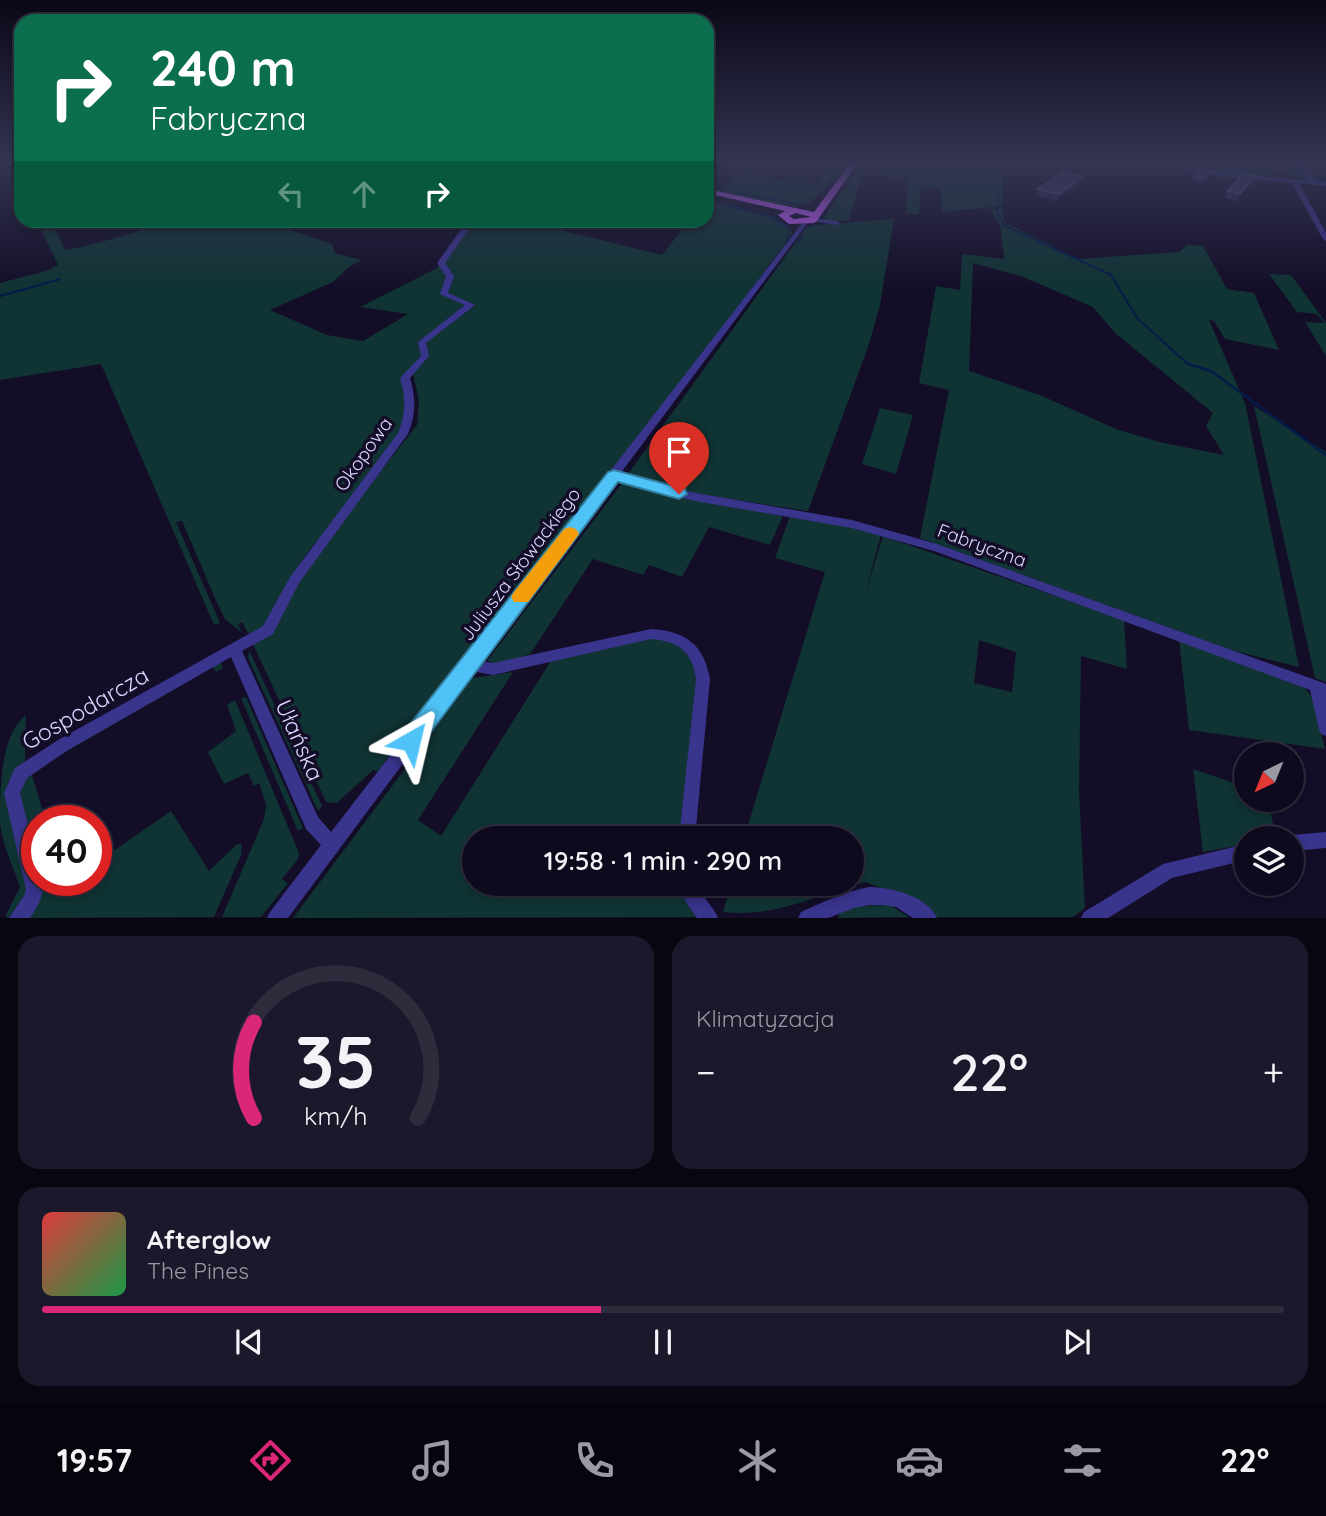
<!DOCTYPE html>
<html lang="pl">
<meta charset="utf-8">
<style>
:root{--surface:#0e0a1e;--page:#1c182b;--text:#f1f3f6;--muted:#9b9aa4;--line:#2e2b3c;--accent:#db2777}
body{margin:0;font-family:Quicksand,sans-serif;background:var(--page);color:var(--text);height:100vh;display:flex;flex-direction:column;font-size:26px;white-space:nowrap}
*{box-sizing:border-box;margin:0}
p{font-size:23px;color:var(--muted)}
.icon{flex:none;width:38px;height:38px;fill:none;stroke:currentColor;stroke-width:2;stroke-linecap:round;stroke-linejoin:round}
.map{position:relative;height:918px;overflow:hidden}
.sheet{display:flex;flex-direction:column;gap:18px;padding:18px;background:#080610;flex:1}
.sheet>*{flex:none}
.top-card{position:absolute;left:14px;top:14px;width:700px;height:214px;border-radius:21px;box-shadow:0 4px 10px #0003,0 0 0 2px var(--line);background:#0b6e4f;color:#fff;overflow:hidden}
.needle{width:46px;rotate:223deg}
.controls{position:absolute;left:1234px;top:742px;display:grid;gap:14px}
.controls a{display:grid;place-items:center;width:70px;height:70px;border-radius:50%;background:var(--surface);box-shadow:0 4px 10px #0003,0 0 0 2px var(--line);font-size:35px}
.speed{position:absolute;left:21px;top:805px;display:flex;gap:14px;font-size:35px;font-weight:700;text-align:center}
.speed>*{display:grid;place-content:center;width:91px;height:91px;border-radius:50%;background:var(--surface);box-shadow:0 4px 10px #0003,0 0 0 2px var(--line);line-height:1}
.speed .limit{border:10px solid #d22;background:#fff;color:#111}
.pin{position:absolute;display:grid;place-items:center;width:60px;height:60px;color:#fff;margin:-72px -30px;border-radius:50% 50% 50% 0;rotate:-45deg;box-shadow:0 0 7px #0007}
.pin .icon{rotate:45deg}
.me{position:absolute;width:77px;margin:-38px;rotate:37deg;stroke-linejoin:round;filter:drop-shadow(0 0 5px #0008)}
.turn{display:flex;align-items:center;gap:24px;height:147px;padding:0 21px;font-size:32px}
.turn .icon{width:91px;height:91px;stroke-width:2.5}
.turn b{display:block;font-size:49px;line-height:60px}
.lanes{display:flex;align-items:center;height:66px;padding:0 21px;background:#0003;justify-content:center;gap:35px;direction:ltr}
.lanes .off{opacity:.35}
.big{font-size:52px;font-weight:600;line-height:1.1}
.sheet .card{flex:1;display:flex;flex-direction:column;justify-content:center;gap:10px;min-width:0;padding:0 24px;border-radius:21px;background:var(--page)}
.sheet .dial{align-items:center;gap:0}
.dial svg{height:182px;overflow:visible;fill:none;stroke:var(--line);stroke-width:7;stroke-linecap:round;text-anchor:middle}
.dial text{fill:var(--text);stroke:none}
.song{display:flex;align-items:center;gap:21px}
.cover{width:84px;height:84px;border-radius:10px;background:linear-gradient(135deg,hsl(0 70% 55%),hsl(140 70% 35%))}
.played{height:7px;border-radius:4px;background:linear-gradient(90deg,var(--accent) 45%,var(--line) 45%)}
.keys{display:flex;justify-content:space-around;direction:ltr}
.heat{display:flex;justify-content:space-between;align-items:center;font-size:38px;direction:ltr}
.sheet .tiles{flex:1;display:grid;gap:18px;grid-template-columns:1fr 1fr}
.card:last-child{grid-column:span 2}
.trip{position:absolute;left:462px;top:826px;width:402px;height:70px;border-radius:35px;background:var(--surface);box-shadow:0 4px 10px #0003,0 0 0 2px var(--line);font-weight:600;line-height:70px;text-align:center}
.dock{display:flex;height:112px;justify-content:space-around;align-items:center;background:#06040c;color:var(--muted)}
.dock .icon{width:49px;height:49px}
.dock .selected{color:var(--accent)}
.dock b{font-size:32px;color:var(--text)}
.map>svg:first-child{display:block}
.green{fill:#103333;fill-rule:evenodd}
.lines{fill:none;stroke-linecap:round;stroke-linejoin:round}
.stream-far1{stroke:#051c49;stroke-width:2}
.stream{stroke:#051c49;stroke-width:2.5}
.minor{fill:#39348c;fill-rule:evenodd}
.major{fill:#c65cff;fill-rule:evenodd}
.wall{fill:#302458}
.shaded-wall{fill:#1d133d}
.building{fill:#42376a;stroke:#5a5081;stroke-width:2}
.route{fill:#4fc3f7;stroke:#337fa1;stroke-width:2}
.slow{fill:#f59e0b}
.labels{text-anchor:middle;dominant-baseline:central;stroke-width:7;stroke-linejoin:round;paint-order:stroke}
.street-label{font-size:19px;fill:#dbd5ff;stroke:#130d28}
.near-street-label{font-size:23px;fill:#dbd5ff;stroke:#130d28}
</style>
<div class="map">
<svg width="1326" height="918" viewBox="0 0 1326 918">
<rect width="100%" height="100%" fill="#130d28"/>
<path class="green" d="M832,161H844C834,174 823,194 809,203C794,214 737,195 719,191L741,173L769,175V180L820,183L824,176L820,171Z
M864,161H871L869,167H864L849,220L828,222L824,217Z
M883,161H1002L1003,206L942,212L940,188L921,186L919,214H906L908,178L880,175Z
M1184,161C1204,161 1220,167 1239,169C1264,171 1294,162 1314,181L1280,171L1265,173L1269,177L1179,167Z
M707,199L772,216L791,228L792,234L734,313L378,771L373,770L337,803L326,802L253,644L274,629L306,567L417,425L419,401L413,373L428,357L425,344L473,305L456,300L468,306L420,342L423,356L403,377C403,394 412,406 405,424C387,468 329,521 301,562C288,582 276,631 248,633L242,622L238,624L242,633L225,619L218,605L182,521L176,522L220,623L214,625L101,364L0,380V297L64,279L0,295V283L49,270L58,265L37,221H51L65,250C104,244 141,228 180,221C231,212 284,227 332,244L335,253L362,260L350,266L333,282L270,310L327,335L363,341L408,314L360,307L437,268L476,221H523L662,255L689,221L707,220Z
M1003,208L1004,222L1078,259L1179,252L1187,245L1203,246L1227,289L1254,293L1279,350L1225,339L1214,321L1209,320L1245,403L1299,667L1234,651L920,538L949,390L919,383L936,286L960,290L962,254L1004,259L1000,224L990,209ZM973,263L1021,276L1093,307L1115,333L1213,413L1206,426L1224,455L1159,442L1116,429L1040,395L969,371Z
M894,219L880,305L869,344L808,511L691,493L628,474L806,228L815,225Z
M1269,274L1291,275L1326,323V356L1305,322L1324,323L1317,314L1297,312Z
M1254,406L1326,452V682L1315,678Z
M880,408L913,415L896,474L862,464Z
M623,482L783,516L770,545L709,527L682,577L649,565L643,575L593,559L530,654L497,664L487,661Z
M790,516L844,524L881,535L865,594L883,536L1124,620L1127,669L1081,656L1079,791L1085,908L1073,917H935L914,900L865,882C815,895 777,918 723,912L731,884H852V838H744L825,572L775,558ZM979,640L1016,652L1012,692L974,683Z
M657,636L685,647L700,674L680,838H474V884H681L698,917L293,918L473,678L513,672L418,820L441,836L552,659Z
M1179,640L1303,686L1313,698L1325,749L1189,730Z
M249,650L322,806L318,811L248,658Z
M220,662L223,668L216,672L213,667L31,772L46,821H37V859L19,791L27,773Z
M246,697L303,828L298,831L241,698Z
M235,700L299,853L298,859L282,879L288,883L261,917H222L264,819L266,805L259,783L254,786L248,773L224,784L208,752L236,731L227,705Z
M26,715L25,762L9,781L5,793L27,884V895L11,917H5L20,887C13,866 2,844 0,823C0,790 0,735 26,715Z
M1193,769L1246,787V800H1268L1276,838H1246V844L1203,852Z
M171,811L209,871L237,844H242L241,855L214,917L26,918L42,890L43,880H96V863Z
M890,905L909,917L838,918L839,914L855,906Z"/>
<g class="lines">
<path class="stream-far1" d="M999,161L997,211L1004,225L1111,275L1137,318L1188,364L1194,366
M1204,161L1248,172L1284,170L1312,180H1326
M707,187L801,205
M707,200L767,216L790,228L787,240
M798,242L803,234
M0,296L60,279"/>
<path class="stream" d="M1188,364L1211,371L1326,455"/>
<path class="minor" d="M1144,161H1158L1219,172L1311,181L1292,161H1298L1319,182H1326V186L1299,183L1326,233V241L1323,239L1292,183L1219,176Z
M813,218L837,221L840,223L837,225L811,221L810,220Z
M468,220H475L445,263L454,276L448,293L475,305L426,343L429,356L410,378C416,398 416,415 408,434L299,583L273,634L242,651L318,817L331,832L803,222L805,221L808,223L807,224L620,474L695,493L852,520L937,544L1321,682L1326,684V736L1321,734L1319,729L1310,690L934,551L852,528L695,501L616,480L480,661L493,663L651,629C685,631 704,644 710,679L695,838H679L696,679C692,651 678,641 651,639L493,675L472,671L288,918H267L270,912L321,845L306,829L231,657L68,750L27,778L20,793L37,861V880H42C45,895 38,906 30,918H9L24,896L26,889L4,793L15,768L58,740L263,626L290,577L398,433C406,414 406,398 400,378L421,356L418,342L465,305L440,294L446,276L437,263Z
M1326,832V848L1292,851V838H1286L1292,835Z
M1246,844V860L1172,878L1108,918H1081L1084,912L1163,864Z
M679,884H697C701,897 713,905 718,918H697L686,902Z
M869,887C890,887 928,896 937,918H913L896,907L883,905H869L854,908L828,918H798L801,912C823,902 845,892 869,887Z"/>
<path class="major" d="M852,161H859L816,222L813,223L789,224L778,215L785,211L707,193V189L814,212ZM796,213L811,217L794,219L789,216Z"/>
</g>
<path class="wall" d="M1082,177L1080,183L1056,201L1036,196L1038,189Z
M1194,177H1208L1202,183L1192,181Z
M1252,182L1237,201L1224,198L1228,191Z"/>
<path class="shaded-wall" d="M1255,176L1252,182L1237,201L1240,194Z
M1082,177L1080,183L1056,201L1059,194Z"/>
<path class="building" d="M1200,170L1210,172L1204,179L1194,177Z
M1063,172L1082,177L1059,194L1038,189Z
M1243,174L1255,176L1240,194L1228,191Z"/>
<linearGradient id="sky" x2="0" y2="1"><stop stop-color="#0a0716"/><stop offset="0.56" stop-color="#333553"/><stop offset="1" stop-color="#333553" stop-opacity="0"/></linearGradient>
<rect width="1326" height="290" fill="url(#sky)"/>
<path class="route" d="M614,470L685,489L687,494L679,499L618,482L419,748L411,751L403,748L400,741L403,733L608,472Z"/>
<path class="slow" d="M570,527L576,529L579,534L528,602H514L511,597L514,592L564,529Z"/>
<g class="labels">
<g class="street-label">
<text transform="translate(363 454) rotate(-55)">Okopowa</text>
<text transform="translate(982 545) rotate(20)">Fabryczna</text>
<text transform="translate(520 564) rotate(-53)">Juliusza Słowackiego</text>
</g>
<g class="near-street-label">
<text transform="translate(85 708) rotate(-30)">Gospodarcza</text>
<text transform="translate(300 740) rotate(66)">Ułańska</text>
</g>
</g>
</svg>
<div class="controls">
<a><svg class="needle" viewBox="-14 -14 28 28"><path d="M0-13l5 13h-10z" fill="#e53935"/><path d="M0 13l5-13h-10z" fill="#9b9aa4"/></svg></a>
<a><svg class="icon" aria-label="layers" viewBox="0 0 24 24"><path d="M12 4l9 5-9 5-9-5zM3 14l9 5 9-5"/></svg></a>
</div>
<div class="speed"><div class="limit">40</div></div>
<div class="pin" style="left:679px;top:494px;background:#d93025"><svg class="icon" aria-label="arrive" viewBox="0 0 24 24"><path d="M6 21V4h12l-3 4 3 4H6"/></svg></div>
<svg class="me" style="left:411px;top:741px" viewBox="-20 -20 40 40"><path d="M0-17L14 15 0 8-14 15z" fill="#4fc3f7" stroke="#fff" stroke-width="4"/></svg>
<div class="trip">19:58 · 1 min · 290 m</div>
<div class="top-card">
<div class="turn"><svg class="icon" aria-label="right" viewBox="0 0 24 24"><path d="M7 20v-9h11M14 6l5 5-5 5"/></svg><div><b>240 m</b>Fabryczna</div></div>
<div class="lanes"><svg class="icon off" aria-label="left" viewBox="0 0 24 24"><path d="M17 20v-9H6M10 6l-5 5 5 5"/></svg><svg class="icon off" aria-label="ahead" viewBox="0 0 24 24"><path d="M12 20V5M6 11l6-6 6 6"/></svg><svg class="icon" aria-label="right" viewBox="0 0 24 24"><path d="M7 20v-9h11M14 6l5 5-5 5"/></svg></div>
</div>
</div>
<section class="sheet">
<div class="tiles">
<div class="card dial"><svg viewBox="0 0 100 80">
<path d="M14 69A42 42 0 1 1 86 69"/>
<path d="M14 69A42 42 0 0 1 14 27" stroke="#db2777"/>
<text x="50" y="56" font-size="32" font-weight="700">35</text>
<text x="50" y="72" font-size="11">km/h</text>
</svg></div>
<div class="card"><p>Klimatyzacja</p>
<div class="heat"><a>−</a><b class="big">22°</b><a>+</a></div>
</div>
<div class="card">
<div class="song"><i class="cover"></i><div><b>Afterglow</b><p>The Pines</p></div></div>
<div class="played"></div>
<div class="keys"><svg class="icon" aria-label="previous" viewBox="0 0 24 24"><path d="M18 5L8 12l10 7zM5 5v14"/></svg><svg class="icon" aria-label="pause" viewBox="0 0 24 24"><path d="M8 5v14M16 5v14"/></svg><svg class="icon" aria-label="next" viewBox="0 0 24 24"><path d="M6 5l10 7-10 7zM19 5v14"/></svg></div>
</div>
</div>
</section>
<nav class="dock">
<b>19:57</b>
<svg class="icon selected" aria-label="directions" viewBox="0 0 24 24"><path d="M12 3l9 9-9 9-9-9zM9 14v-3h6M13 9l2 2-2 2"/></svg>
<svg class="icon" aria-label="music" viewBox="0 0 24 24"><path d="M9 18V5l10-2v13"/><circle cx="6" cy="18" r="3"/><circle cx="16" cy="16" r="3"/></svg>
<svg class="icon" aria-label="phone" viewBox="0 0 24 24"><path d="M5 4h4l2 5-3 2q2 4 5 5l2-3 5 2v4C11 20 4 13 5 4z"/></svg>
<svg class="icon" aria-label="climate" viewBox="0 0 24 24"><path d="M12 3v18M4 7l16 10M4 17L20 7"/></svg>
<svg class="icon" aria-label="car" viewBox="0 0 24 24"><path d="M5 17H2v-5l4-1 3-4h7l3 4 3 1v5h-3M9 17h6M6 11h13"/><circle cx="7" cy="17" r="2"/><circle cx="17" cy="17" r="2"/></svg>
<svg class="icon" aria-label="filters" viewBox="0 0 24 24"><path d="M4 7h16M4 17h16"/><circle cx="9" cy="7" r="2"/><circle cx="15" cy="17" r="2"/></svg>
<b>22°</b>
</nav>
